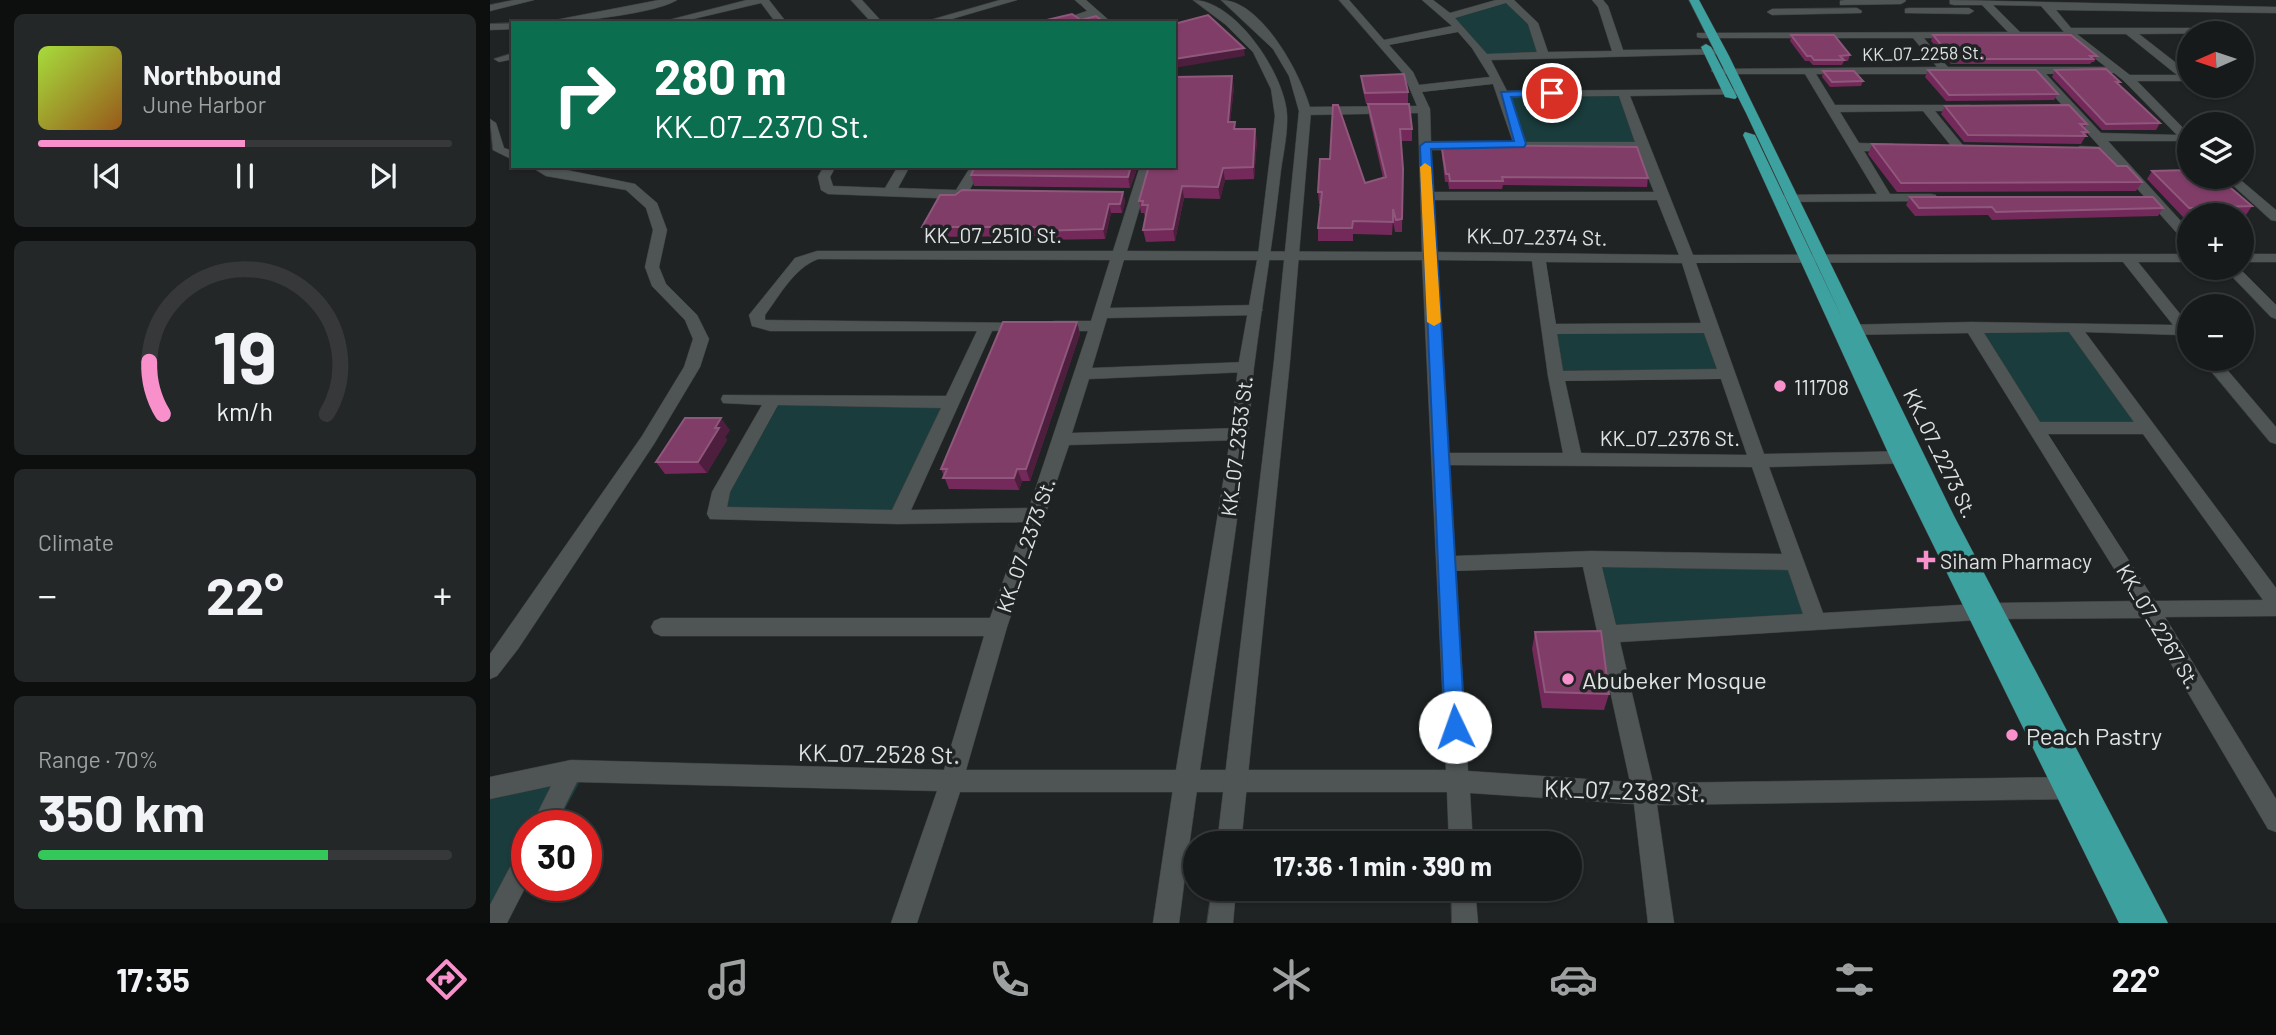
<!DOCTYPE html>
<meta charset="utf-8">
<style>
:root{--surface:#171a1a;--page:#242727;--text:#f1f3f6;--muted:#9ea1a2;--line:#363839;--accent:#f890cc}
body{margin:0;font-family:Barlow,sans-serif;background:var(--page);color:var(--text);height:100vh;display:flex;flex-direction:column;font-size:26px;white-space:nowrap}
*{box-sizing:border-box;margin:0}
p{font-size:23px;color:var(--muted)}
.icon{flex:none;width:38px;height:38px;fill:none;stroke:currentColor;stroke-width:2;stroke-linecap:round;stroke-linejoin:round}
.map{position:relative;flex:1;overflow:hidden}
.details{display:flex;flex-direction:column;gap:14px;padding:14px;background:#0d0e0e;width:490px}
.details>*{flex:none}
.guide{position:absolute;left:21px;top:21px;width:665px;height:147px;border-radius:0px;box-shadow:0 2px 5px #0004,0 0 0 2px var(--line);background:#0b6e4f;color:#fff;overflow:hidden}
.needle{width:46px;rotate:267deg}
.buttons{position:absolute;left:1687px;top:21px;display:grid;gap:14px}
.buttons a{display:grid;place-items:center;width:77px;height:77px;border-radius:50%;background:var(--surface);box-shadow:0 2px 5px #0004,0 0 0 2px var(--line);font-size:35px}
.speed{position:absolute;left:21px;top:810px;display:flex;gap:14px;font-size:35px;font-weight:700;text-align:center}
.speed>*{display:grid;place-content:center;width:91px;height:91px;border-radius:50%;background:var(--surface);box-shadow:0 2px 5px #0004,0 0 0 2px var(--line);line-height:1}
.speed .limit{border:10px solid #d22;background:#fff;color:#111}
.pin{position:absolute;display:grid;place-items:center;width:60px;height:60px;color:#fff;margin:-30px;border:4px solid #fff;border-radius:50%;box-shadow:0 2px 7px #0007}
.me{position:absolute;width:77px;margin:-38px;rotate:357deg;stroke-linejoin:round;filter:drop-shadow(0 0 5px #0008)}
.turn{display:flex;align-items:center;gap:24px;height:147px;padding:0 28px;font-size:32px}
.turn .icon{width:91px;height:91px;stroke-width:2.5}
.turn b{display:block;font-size:49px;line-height:60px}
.big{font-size:52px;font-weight:700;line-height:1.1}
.details .card{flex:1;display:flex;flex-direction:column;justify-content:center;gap:10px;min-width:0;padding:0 24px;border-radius:10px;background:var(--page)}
.details .dial{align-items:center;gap:0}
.dial svg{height:182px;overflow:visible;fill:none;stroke:var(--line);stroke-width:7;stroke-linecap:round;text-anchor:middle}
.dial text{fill:var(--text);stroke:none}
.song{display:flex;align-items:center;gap:21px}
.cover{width:84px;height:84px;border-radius:10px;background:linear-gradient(135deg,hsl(80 70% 55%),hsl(30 70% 35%))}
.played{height:7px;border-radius:4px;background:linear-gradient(90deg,var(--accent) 50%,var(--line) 50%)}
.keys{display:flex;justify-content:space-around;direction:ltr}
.heat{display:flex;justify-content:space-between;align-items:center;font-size:38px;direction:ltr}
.charge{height:10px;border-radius:5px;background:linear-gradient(90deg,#34c759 70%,var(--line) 0)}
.trip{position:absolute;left:693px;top:831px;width:399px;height:70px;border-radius:35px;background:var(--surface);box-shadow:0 2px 5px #0004,0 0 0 2px var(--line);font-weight:700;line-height:70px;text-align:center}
.dock{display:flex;height:112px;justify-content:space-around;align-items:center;background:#090a0a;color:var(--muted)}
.dock .icon{width:49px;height:49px}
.dock .on{color:var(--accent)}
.dock b{font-size:32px;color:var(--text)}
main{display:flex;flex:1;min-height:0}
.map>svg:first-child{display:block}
.green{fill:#1a3c3c}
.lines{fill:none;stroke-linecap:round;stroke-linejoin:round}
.minor-casing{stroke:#3d4040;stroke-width:1}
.tertiary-casing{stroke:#3d4040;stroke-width:1}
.primary-casing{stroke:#3d4040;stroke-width:1}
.minor{fill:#4f5454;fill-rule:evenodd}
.tertiary{fill:#4f5454;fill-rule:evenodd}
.primary{fill:#3da1a0;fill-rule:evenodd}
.wall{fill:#732959}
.shaded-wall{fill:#4d1e3d}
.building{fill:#7f3d68;stroke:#8e577b;stroke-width:2}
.route{fill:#1a73e8;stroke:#114b97;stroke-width:2}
.slow{fill:#f59e0b}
.poi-dot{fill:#f890cc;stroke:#1f2323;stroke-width:2.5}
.labels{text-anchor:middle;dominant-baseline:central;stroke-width:7;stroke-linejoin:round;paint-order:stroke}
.far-street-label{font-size:18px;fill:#e0e3e3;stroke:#1f2323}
.street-label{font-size:21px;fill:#e0e3e3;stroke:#1f2323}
.poi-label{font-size:21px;fill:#e0e3e3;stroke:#1f2323;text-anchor:start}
.near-poi-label{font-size:24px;fill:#e0e3e3;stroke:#1f2323;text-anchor:start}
.near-street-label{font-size:24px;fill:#e0e3e3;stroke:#1f2323}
</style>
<main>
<section class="details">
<div class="card">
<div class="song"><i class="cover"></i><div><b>Northbound</b><p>June Harbor</p></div></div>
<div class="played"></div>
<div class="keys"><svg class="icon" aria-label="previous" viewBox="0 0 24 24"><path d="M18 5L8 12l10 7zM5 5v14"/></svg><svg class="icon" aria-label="pause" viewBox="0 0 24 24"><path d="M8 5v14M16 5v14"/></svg><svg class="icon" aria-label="next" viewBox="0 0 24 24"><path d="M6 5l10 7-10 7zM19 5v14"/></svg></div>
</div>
<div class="card dial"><svg viewBox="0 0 100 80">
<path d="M14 69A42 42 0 1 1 86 69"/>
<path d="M14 69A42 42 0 0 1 8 46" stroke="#f890cc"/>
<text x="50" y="56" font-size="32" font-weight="700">19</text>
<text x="50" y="72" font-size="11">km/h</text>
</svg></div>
<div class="card"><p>Climate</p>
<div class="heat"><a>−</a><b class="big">22°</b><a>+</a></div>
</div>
<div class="card"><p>Range · 70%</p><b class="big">350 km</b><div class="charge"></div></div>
</section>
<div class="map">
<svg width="1786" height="923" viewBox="0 0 1786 923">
<rect width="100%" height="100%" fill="#1f2323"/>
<path class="green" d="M1017,0L1046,23L1053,54L996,57L960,16Z
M1133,92L1152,146L1030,144L1015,94Z
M1482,327H1583L1659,428H1545Z
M1220,328L1239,374L1066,376L1060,329Z
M283,400L460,402L408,517L226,514Z
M1101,559L1303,562L1326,621L1119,634Z
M100,763L66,826H37V882L0,923V783Z"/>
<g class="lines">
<defs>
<path id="minor" d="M24,0H44L0,11V5Z
M169,0H187C165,14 79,23 50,23Z
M257,0H279L297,23H286L271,3L186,23H167Z
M361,0H372L393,23H382Z
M510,0H527L448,23H430Z
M585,0H596L622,23H611L603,16L579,23H562L597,11Z
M849,0H859L894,40L962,26L932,0H943L960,13L1006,0H1024L1048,23L1058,52L1122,51L1108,7L1102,0H1113L1118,6L1133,50L1235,49V53L1231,54L1001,60L1017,91L1254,89L1256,91L1250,94L1140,96L1203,255L1699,254V262H1648L1699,325V340L1691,335L1595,332L1786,588V616L1675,617L1786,799V832L1778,829L1654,618L1504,619L1130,642L1163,783L1585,777L1593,780L1596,788L1593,796L1585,799L1167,805L1184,923H1158L1144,804L980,793L983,844H959L957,792H470L427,923H401L447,791L87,782L65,826H41L61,786L0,799V777L81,760L454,770L494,636H171L164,633L161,627L164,621L171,618H500L534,522L408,524L220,519L217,514L222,492L272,405L233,403L231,399L233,395L456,396L487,331H280L262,326L259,315L305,258L327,251H623L650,166H662L637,251L932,252L928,113L815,115L809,111L815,107L927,106L914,75ZM1016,3L1038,24L1047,52L997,54L965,18ZM968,32L982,48L1000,77L929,85L923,72L899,45ZM1003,84L1023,142H941L940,109L932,92ZM1129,96L1145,142H1036L1020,97ZM941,150H1147L1164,192H942ZM943,200H1167L1189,255L946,252ZM328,259L620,260L601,321H564L556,326L564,331H598L539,508L421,510L502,331L538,329L541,326L538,323L275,320V315C290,295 304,268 328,259ZM634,260H932L956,770H476L517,627L579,445L750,440L759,434L750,428L582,433L599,379L756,372L764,367L756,362L602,368L617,318L765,315L773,310L765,305L620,308ZM947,260L1042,261L1058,376L1073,453H959ZM1056,262L1192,263L1211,323L1066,324ZM1633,262L1683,325L1482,322L1350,325L1342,330L1350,335L1478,333L1644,601L1504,603L1333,613L1279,467L1424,463L1430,461L1433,457L1430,453L1424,451L1274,454L1206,263ZM1579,332L1644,422H1550L1494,333ZM1214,333L1227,369L1073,371L1067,334ZM1231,379L1257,455L1091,453L1075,381ZM288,405L451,408L402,510L237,507L240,492ZM1558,434H1653L1773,600L1665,601ZM959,465L1262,467L1292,554L1101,551L965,556ZM1093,567L1140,782L978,771L966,571ZM1112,567L1298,570L1313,614L1126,625Z
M1354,0H1415L1416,1L1411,4L1350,5V1Z
M1460,0L1786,7V13L1566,10L1581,28H1745L1750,31L1749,33L1649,34L1699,73V81H1647L1699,134V145L1692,141H1618L1699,230V242L1694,241L1617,155L1586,153L1584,150L1590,146L1610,147L1544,74H1326L1345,105H1480L1482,107L1476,111H1445L1476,149L1470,153L1466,152L1433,111L1350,112L1369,143L1404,144L1410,148L1404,152L1374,151L1400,194H1441L1446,195V201L1284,202V196L1289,195L1387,194L1315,74H1227L1221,71L1223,69L1447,67L1423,38H1211L1207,37V33L1518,32L1492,5H1464L1460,4ZM1503,5L1551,6L1574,32H1530ZM1587,34H1636L1687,75H1640ZM1434,38H1579L1616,67H1458ZM1624,73L1633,80L1687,135L1611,133L1556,74Z
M1367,8L1372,11L1371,13L1282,15L1277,12L1282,9Z
M1419,8H1479L1484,11L1479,14L1415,13V9Z
M23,23V29L0,30V24Z
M23,53V59L9,62L4,59Z
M0,119L6,123L14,148L23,151V160L3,150Z
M40,166H57L145,184L167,203L177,230L169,267L176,284L207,315L219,339L210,367L164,444L28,649L7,676L0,679V654L152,436L194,367L203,339L195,320L162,286L155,267L163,230L156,208L136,190L56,176Z
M334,166H346L340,177L343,186L395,188L408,166H420L408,188L466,190L481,166H493L479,191L494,192L496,195L489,199H470L338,194L331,190L328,177Z
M1734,177H1747L1786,210V221L1781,220Z
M1752,254H1786V262H1752Z
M1734,268H1749L1786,305V319L1781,317Z
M1711,359H1728L1786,427V444L1780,442Z
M37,846V884L17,923H0V905L29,850Z
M961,889H985L988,923H962Z"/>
<path id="tertiary" d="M703,0C746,0 795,75 797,115C798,136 792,158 790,178C783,242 772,304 764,367C761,390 761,413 758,436C738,598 709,760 689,923H663L684,782L741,434L748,367L768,255L785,116L781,89L763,52L736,25Z
M731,0C772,0 812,76 821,111L800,361L751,844H727L784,361L809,111L799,76L783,49Z
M722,889H746L743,923H717Z"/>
<path id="primary" d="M1199,0H1209L1239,56L1464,516L1678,923H1629L1400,457L1253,135L1255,132L1265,135L1354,322L1256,113Z
M1216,44L1221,47L1247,97L1245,99L1235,97L1211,47Z"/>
</defs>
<use href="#minor" class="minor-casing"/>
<use href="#tertiary" class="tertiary-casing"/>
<use href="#primary" class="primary-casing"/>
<use href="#minor" class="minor"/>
<use href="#tertiary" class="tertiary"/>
<use href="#primary" class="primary"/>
</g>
<path class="wall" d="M1301,35L1360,55L1358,61H1354L1352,65H1323L1319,61H1315L1300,41Z
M1443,35L1607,56L1604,62H1602L1600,64H1461L1441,41Z
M1438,70L1568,94L1564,100L1456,101L1435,77Z
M1565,70L1630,82L1628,84L1670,123L1666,130H1612L1562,77Z
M1333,71L1373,81L1371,86L1340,87L1332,77Z
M871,76L918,92V103L876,104L872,87Z
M744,87L740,122L746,129L767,140L764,179L735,180L730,199L694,198L685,241L656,242L653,230L656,217H655L654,213H651L649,201Z
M878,104L922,129V141H911L913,169L912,232H905L903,221L902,235L863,234V241H828V228L830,204H829L828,192L875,183L893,178L879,116Z
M1455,106L1597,124L1594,128L1598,132L1591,144L1474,142L1451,114Z
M1382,144L1627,166L1652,182L1646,191L1407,192L1378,154Z
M952,149L1158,178L1157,187L1013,185L1012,189H959L958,182H955L952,157Z
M485,166H648L640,188L484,186L481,175Z
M1662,171L1762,206L1756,215H1699V217H1693L1657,179Z
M633,192L635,202L632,213H621L615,239L551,240L550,236L436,237L432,227Z
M1420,197L1673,208L1668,216L1502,220L1498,215L1425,216L1416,205Z
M587,322L590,334L540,481H532L529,490L459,489L451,469Z
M240,430L235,437L237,440L217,473L175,474L166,462Z
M1045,632L1119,694L1114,710L1052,708L1042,649Z"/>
<path class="shaded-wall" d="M754,48L755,56L684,68V59Z
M742,76L744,87L739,134L738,122Z
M765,129L767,140L764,179L763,167Z
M641,166H648L640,188L638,177Z
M733,168L735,180L730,199L728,187Z
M692,186L694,198L685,241L683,229Z
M633,192L635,202L632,213L630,204Z
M619,204L621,213L615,239L613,229Z
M587,322L590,334L540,481L536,469Z
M231,418L240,430L235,437L237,440L217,473L208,462Z
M527,469L532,481L529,490L524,478Z"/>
<path class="building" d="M582,14L591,20L606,16L615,23H544Z
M718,15L754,48L684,59V24Z
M1301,35H1344L1360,55L1350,56L1354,60H1324L1321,56H1317Z
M1443,35H1581L1607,56H1600L1603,59H1463Z
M1616,69L1630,82H1626L1670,123L1616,124L1565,70Z
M1438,70H1546L1568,94L1459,95Z
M1333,71H1364L1373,81L1342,82Z
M914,74L918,92L875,93L871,76Z
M742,76L738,122H745L744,129H765L763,167L733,168L728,187L692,186L683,229L653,230L658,205H652L653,201H649L659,166H684V77Z
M878,104H919L922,129H910L913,169L912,219L906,220L903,209V222L863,221L862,228H828L832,192H828L830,159H840L843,105H848L875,183L896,177Z
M1579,105L1597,124H1590L1598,132H1592L1596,136L1478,135L1455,106Z
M1382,144L1609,148L1627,166H1637L1652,182L1411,183Z
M958,145L1147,147L1158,178L1012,177L1013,181H960L959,174H956L952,149L958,148Z
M485,166H641L638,177L481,175Z
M1699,170V177H1728L1762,206L1699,208L1662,171Z
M472,190L633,192L630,204H619L613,229L548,231L550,227H432L450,195H465Z
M1420,197H1663L1673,208L1506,212L1502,207L1429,208Z
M513,322H587L536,469H527L524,478H453L457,469H451Z
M195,418H231L225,428H229L208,462H166Z
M1111,631L1119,694L1055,692L1045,632Z"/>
<path class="route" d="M1062,90L1068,93L1066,96L1021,97L1036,144L1034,147L941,149L975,727L972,733L965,736L958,733L955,727L930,146L935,142L1024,141L1011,92Z"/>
<path class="slow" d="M935,163L941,167L951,322L944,326L937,322L930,167Z"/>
<g class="poi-dot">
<circle cx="1290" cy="386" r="7"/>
<path d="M1432.5 549.5h7v7h7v7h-7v7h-7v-7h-7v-7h7z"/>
<circle cx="1078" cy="679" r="7"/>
<circle cx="1522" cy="735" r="7"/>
</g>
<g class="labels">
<g class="far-street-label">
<text transform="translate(1433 53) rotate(-1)">KK_07_2258 St.</text>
</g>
<g class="street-label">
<text x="503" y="234">KK_07_2510 St.</text>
<text transform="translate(1047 236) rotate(1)">KK_07_2374 St.</text>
<text x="1180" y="437">KK_07_2376 St.</text>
<text transform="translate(746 446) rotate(-83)">KK_07_2353 St.</text>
<text transform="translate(1451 453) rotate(64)">KK_07_2273 St.</text>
<text transform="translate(535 545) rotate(-71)">KK_07_2373 St.</text>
<text transform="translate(1669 626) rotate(59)">KK_07_2267 St.</text>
</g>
<g class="poi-label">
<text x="1304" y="386">111708</text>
<text x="1450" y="560">Siham Pharmacy</text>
</g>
<g class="near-poi-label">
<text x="1092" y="679">Abubeker Mosque</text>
<text x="1536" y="735">Peach Pastry</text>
</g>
<g class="near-street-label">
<text transform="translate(389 753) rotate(1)">KK_07_2528 St.</text>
<text transform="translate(1135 790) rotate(2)">KK_07_2382 St.</text>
</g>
</g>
</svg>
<div class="buttons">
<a><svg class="needle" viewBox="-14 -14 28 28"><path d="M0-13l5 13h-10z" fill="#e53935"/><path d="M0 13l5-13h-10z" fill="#9ea1a2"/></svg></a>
<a><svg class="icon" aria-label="layers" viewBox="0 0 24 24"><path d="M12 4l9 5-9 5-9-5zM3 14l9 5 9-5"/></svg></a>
<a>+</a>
<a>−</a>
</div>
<div class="speed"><div class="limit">30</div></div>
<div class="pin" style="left:1062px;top:93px;background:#d93025"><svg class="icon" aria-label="arrive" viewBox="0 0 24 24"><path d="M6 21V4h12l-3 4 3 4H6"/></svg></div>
<svg class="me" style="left:965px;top:727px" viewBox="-20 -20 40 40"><circle r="19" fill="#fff"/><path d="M0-13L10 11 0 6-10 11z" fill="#1a73e8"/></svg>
<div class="trip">17:36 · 1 min · 390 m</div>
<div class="guide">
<div class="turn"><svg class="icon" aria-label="right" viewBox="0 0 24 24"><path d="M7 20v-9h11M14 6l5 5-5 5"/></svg><div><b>280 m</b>KK_07_2370 St.</div></div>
</div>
</div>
</main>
<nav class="dock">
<b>17:35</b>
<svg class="icon on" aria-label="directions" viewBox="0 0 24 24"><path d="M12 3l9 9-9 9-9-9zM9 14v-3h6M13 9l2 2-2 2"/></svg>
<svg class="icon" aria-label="music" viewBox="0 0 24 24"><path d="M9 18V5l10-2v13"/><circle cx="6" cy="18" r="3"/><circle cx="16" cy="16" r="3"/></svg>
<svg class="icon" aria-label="phone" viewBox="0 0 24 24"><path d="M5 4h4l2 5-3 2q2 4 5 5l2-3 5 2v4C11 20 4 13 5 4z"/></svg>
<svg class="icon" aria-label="climate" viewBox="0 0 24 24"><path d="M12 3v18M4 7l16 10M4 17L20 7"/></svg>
<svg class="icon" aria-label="car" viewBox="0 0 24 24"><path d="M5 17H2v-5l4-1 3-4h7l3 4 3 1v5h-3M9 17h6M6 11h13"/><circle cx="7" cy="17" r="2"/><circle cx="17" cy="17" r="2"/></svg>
<svg class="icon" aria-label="filters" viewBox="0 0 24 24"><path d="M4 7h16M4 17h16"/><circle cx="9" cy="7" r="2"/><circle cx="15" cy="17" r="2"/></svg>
<b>22°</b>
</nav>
